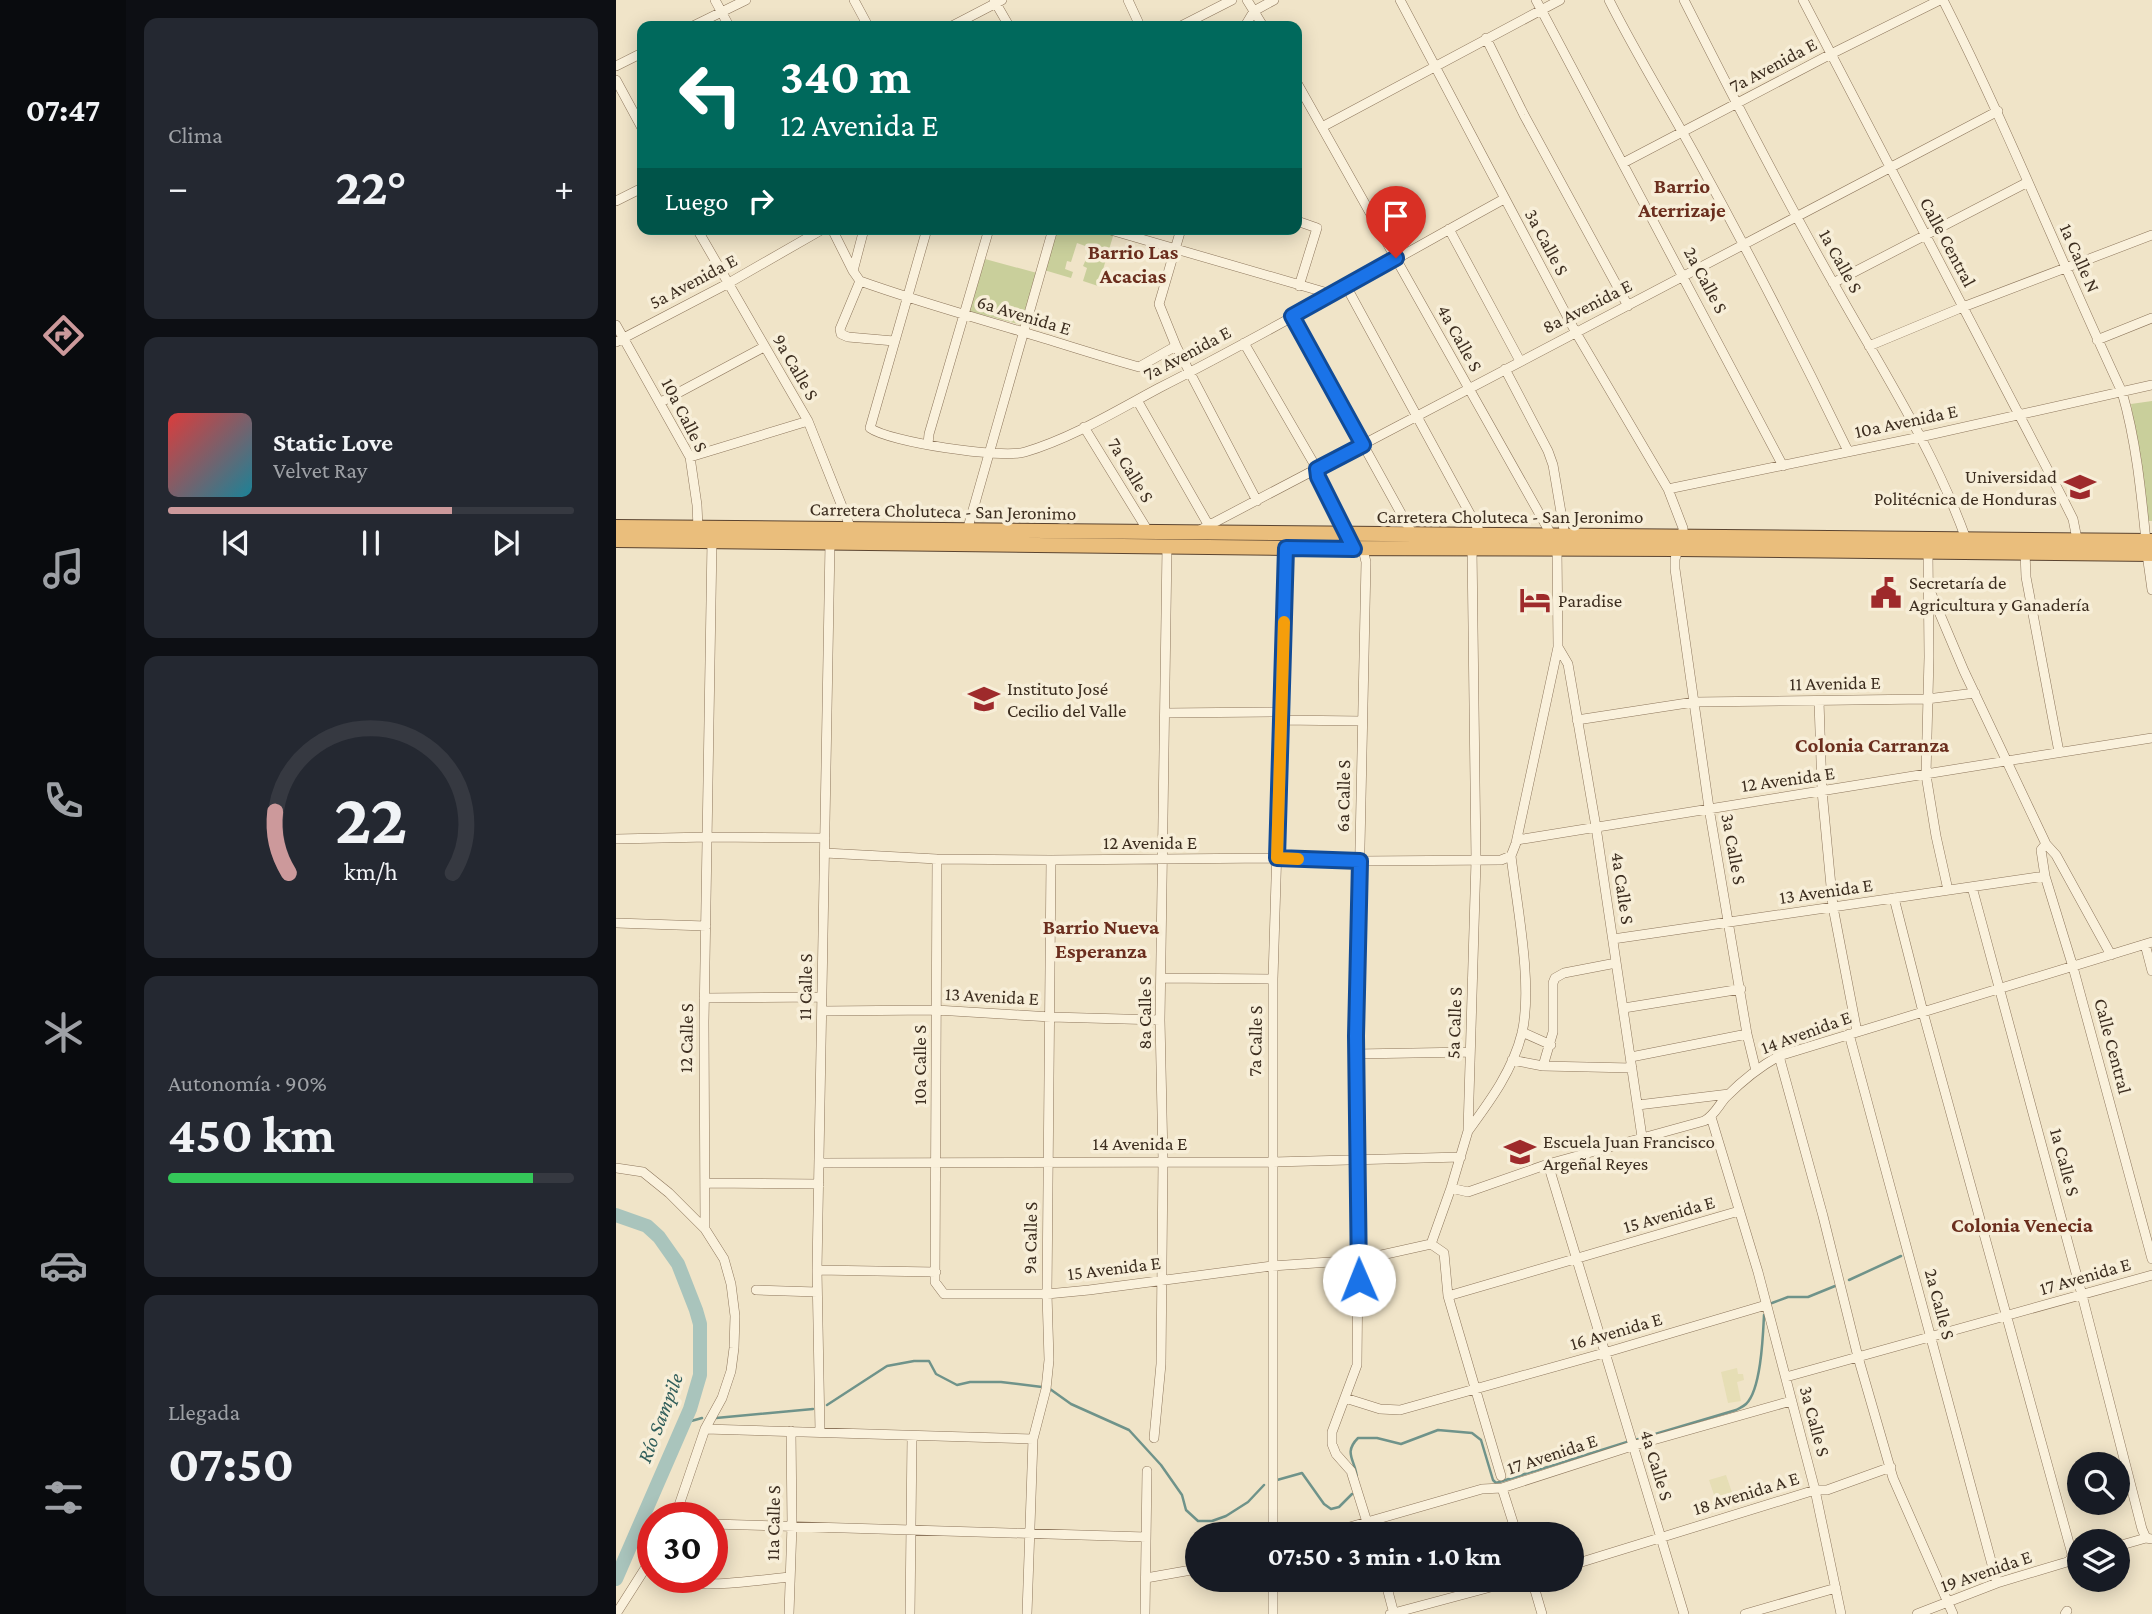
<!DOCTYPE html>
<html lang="es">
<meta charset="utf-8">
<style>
:root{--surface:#171b24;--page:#242831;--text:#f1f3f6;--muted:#9ea1a6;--line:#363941;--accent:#cc999b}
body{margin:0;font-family:"Crimson Pro",serif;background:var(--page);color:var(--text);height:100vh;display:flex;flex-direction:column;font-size:26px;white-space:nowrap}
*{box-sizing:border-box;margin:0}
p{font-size:23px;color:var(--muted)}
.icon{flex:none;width:38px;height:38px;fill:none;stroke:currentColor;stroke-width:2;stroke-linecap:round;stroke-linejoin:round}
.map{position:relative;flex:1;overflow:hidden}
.drawer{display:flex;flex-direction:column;gap:18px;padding:18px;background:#0d0f14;width:490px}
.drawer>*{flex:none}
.guide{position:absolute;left:21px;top:21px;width:665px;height:214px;border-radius:14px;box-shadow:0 4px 18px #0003;background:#00695c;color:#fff;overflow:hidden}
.controls{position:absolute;left:1451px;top:1452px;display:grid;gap:14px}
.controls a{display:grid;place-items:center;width:63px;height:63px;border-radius:50%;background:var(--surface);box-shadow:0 4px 18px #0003;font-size:35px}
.speed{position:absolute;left:21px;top:1502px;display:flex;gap:14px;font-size:35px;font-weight:700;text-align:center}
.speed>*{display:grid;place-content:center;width:91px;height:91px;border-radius:50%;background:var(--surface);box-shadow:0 4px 18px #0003;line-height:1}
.speed .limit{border:10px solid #d22;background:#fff;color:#111}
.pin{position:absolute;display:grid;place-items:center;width:60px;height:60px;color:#fff;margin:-72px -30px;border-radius:50% 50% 50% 0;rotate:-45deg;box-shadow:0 0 7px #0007}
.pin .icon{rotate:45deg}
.me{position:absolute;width:77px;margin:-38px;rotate:359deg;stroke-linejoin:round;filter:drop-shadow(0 0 5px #0008)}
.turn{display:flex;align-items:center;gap:24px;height:147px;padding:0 28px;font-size:32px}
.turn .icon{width:91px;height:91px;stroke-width:2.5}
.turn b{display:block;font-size:49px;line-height:60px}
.then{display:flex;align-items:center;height:66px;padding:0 28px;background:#0003;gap:14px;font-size:26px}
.big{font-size:52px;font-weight:700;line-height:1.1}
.drawer .card{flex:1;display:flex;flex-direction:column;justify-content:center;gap:10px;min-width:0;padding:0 24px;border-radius:14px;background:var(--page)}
.drawer .dial{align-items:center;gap:0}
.dial svg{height:182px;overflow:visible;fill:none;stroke:var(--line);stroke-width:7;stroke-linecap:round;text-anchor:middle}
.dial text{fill:var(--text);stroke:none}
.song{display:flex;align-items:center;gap:21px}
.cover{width:84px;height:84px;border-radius:10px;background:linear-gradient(135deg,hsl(0 70% 55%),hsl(190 70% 35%))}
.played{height:7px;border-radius:4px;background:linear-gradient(90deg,var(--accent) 70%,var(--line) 70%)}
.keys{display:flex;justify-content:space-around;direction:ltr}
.heat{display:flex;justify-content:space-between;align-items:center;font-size:38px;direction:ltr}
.charge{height:10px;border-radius:5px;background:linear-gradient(90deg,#34c759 90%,var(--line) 0)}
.trip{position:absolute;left:569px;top:1522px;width:399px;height:70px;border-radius:35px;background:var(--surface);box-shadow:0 4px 18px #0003;font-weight:700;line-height:70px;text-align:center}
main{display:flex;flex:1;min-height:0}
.tab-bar{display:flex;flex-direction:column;width:126px;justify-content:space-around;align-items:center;background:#090b0e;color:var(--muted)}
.tab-bar .icon{width:49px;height:49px}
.tab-bar .on{color:var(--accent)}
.tab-bar b{font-size:32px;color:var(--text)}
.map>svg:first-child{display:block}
.farmland{fill:#e6deb5}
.green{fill:#c9cf9b}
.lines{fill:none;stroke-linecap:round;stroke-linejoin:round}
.stream{stroke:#6f938a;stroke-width:2.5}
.river{stroke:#a9c4bc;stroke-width:14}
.minor-casing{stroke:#8d765c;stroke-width:10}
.trunk-casing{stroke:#5b4430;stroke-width:16}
.minor{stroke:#faf1dc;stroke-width:9}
.trunk{stroke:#eabe7c;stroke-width:14}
.route-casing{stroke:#114b97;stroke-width:18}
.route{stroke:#1a73e8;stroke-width:12}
.slow{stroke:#f59e0b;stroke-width:12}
.labels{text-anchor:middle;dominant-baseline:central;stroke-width:7;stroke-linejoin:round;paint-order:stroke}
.street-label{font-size:19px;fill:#3d2e20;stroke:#f7eed8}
.poi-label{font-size:19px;fill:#3d2e20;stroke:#f7eed8;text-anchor:start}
.neighbourhood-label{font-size:21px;font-weight:bold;fill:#6b2e1e;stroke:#f7eed8}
.water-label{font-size:21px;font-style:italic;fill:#2f5d5a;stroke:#f7eed8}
</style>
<main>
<nav class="tab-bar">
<b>07:47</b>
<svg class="icon on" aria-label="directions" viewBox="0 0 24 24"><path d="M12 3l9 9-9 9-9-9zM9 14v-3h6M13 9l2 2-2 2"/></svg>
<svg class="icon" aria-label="music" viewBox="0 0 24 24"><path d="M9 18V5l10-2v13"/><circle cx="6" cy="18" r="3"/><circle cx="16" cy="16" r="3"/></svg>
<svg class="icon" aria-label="phone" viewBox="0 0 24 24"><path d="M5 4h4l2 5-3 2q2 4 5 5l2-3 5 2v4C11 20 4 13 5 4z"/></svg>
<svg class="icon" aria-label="climate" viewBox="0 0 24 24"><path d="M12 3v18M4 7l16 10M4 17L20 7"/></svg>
<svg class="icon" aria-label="car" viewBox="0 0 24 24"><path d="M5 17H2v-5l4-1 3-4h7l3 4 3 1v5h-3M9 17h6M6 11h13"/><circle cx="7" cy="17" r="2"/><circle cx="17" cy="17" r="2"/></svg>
<svg class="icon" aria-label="filters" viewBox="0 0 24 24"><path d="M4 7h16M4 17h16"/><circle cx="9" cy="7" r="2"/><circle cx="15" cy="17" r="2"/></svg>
</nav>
<section class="drawer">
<div class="card"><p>Clima</p>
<div class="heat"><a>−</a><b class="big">22°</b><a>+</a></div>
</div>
<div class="card">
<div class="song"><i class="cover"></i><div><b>Static Love</b><p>Velvet Ray</p></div></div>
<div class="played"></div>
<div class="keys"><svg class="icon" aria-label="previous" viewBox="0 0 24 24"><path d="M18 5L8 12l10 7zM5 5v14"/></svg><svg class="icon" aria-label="pause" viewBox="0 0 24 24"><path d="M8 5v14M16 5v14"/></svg><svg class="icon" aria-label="next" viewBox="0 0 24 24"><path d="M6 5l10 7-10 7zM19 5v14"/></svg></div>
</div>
<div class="card dial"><svg viewBox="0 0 100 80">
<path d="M14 69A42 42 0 1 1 86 69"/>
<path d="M14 69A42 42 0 0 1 8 42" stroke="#cc999b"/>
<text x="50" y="56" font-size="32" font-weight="700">22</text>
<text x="50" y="72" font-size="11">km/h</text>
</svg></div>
<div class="card"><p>Autonomía · 90%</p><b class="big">450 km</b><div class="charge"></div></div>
<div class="card"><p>Llegada</p><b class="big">07:50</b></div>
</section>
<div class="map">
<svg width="1536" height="1614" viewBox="0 0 1536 1614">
<rect width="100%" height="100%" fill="#f0e4c8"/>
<path class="farmland" d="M1121,1368L1122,1374H1127L1128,1380L1121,1382L1125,1401L1112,1403L1105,1372Z
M1110,1475L1119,1501L1102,1507L1093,1480Z"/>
<path class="green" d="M439,229H485L498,233L482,286L467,281L471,268L467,266L472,255L470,254L472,247L461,243L455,262L451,261L449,269L457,272L455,278L428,270Z
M369,259L421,273L406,325L353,311Z
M1536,401V521H1532L1515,404Z"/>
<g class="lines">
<path class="stream" d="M1233,1280L1285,1256
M1156,1303L1172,1297H1192L1219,1286
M434,1389L455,1404L513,1430L545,1465L566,1495L570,1510L582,1521H596L610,1516L632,1502L648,1485
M211,1405L271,1366L298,1361H313L320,1374L341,1385L354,1382H385L426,1387
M100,1418L197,1409
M68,1423L86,1418
M1019,1440L1120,1410C1123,1408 1127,1407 1130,1404C1145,1390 1147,1336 1148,1315
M661,1480L686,1473L708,1504L715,1509L723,1507L736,1494
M741,1480C741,1461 726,1454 742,1438H761L785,1444L822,1430L856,1433L865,1440L877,1480L880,1483L1011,1442"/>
<path class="river" d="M0,1215L31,1226L43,1237L62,1264L80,1310L84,1324V1375L74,1409L0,1579"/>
<defs>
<path id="minor" d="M99,0L113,26
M238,0L252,26
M378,0L393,26
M512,0L524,26
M631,0L647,26
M784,0L959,331L1052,489L1067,528V535L1059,559V569L1093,808L1131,1034L1140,1071
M920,0L1167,466
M993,0C1019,52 1050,102 1078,153C1132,251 1183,350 1232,451
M1068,0C1118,99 1168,197 1223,293C1268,373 1319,452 1350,539
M1187,0L1447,499L1457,519L1462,544
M1327,0C1392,128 1445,262 1506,392C1520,440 1525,491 1530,541
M77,26L130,0
M336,26L386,0
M565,26L616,0
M629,26L638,11L658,0
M870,38L908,115L1012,306
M0,66L26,53
M0,80L26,128
M681,83L936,536
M706,127L944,0
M1007,163L1215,54L1324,0
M0,201L26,188
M681,221L701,228L683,286
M81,229L192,421L235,529
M216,229L237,271L244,281
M311,229L254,428C273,442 385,459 409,452C456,438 500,411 543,388C660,329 773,262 888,199
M491,229L715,294
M565,229L543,304L560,346L641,501
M833,229L904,361
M237,271L248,229
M244,281C297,300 350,315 404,331C444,343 483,356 523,367L560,346
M244,281L224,329L225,334L232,337L278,341
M1217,283L1412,182
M730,286L866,536
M676,316L797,535
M0,325L74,457L81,505L82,528
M1481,340L1536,318
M0,342L111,284L207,229
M628,343L701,469L702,476L732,534
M1253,346L1347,307L1536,235
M889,369L932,451L937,465L949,536
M521,400L593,526
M45,402L148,347
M468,427L532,531
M312,444L313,434L373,229
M74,457L192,421
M1052,489L1304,437L1536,385
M584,530L1382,111
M351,531L437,229
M941,548L942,647L952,664L980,827L1026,1137
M747,549L750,562L740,1036L743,1160L741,1365L716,1432V1444L720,1454L735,1471L755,1535
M1312,552L1313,657L1310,775L1320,836L1332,890
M1409,552L1410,577L1443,752
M1531,554L1536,590
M1312,586L1348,671L1430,844L1440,855L1495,955
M1203,701L1206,791L1217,907L1241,1032
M549,713L664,712
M664,720L746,721
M961,720L1078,702L1311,699L1359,693
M0,839L92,837L209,838
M901,840C1112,806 1324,771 1536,738
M1430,844L1425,850L1429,876L1457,967L1536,1259
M209,853L321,859L435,860L661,858L744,861L885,860L895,856L900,843L942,647
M321,859L319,1282L328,1294H431L473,1290L656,1266L743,1260L815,1244
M1356,887L1466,1295L1526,1529L1530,1538L1536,1539
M1278,898L1307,1012L1456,1554L1455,1559L1451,1562L1381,1583L1301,1614
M0,923L90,926
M997,939L1429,876
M1529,944L1536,971
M545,978L657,979
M88,998L206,997
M1008,1008L1125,989
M206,1011L320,1010L435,1017L544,1020
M906,1032L935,1045
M1233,1034L1381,1583
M740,1054L854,1052
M1163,1056L1207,1216L1242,1357L1277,1478L1337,1614
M1015,1057L1131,1034
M896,1060L927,1066L1016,1068
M927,1066L937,1032V983L939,978L948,973L1000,963
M1022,1105L1113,1094
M1095,1117L1142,1272L1199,1490L1225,1614
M852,1131C874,1101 897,1070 906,1033C917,985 901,906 895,856
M203,1163L657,1162L845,1157
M932,1164L1068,1614
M0,1168L27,1172L53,1193L89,1229
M89,1183L203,1184
M835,1188L852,1192L932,1164L1088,1121C1098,1116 1102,1106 1110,1097C1126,1081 1143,1067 1163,1056L1536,942
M815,1244L835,1188L852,1131L860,860L856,548
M815,1244L828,1253L832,1296L885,1476
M201,1270L320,1272
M140,1290L201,1292
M832,1296L1123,1211
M1170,1377L1536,1275
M729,1398L764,1409L784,1410L988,1353L1150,1305
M89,1429L417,1439
M204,1432L201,1270L214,543
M538,1438L545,1364L547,1160L544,1020L551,547
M886,1488L901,1535
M59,1517L89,1429L106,1398L115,1371L118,1348L119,1316L115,1284L108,1259L89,1229L88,1022L96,541
M96,1524L530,1537
M657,1535V979L670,548
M706,1535L866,1489L886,1488L1016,1446L1175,1401
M1502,1546L1530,1538
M956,1565L1199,1490H1211L1275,1467
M50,1577C76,1591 142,1580 174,1577
M530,1578L581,1569
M657,1580V1614
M769,1580L778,1614
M916,1580L926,1614
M0,1614L37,1556
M173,1614L176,1525L175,1431
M294,1614L296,1437
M411,1614L417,1439L430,1389L433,1360L431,1294L435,860
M529,1614L531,1471
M774,1614L901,1580
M1129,1614L1220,1588
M1449,1614L1451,1611"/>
<path id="trunk" d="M0,527L1536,541
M0,540L670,548L1062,549L1536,554"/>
</defs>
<use href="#minor" class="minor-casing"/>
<use href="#trunk" class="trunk-casing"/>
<use href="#minor" class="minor"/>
<use href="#trunk" class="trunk"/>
</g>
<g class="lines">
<defs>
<path id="route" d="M743,1280L740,1036L744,861L661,858L670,548L738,549L702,477L701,469L747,445L676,316L780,258"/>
</defs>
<use href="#route" class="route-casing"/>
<use href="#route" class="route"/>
<path class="slow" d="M668,622L661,858L682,859"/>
</g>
<defs>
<symbol id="university-bare" viewBox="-9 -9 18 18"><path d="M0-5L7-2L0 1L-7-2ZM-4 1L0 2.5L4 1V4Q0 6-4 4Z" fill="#9e2a2b" stroke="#f7eed8" stroke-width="2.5" paint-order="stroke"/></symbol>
<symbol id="civic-bare" viewBox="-9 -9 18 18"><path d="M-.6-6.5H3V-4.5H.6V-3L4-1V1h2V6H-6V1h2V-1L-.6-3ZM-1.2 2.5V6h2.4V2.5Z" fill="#9e2a2b" stroke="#f7eed8" stroke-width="2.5" paint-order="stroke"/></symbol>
<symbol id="hotel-bare" viewBox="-9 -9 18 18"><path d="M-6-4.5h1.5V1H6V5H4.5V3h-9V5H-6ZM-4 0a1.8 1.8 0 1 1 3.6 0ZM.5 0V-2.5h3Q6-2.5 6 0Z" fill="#9e2a2b" stroke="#f7eed8" stroke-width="2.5" paint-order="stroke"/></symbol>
<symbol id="school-bare" viewBox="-9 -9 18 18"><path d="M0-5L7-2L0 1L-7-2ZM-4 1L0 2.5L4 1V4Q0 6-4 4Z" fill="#9e2a2b" stroke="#f7eed8" stroke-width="2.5" paint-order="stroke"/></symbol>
</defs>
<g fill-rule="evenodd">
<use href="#university-bare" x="1442" y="465" width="44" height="44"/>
<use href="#civic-bare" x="1248" y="571" width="44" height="44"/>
<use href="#hotel-bare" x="897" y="578" width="44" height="44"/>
<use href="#school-bare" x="346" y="677" width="44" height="44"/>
<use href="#school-bare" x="882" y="1130" width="44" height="44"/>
</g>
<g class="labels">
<g class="street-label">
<text transform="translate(1157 65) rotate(-28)">7a Avenida E</text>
<text transform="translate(931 242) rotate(62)">3a Calle S</text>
<text transform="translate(1332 242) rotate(62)">Calle Central</text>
<text transform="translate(1464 258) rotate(66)">1a Calle N</text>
<text transform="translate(1225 261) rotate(61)">1a Calle S</text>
<text transform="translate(1090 280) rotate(62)">2a Calle S</text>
<text transform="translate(77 281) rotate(-28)">5a Avenida E</text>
<text transform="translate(971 306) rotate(-27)">8a Avenida E</text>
<text transform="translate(408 315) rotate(17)">6a Avenida E</text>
<text transform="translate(844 338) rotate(61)">4a Calle S</text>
<text transform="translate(571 353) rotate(-28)">7a Avenida E</text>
<text transform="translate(180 367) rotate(60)">9a Calle S</text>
<text transform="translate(69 415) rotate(63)">10a Calle S</text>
<text transform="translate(1290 421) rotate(-12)">10a Avenida E</text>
<text transform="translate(515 470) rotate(59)">7a Calle S</text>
<text transform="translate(327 511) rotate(1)">Carretera Choluteca - San Jeronimo</text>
<text x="894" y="516">Carretera Choluteca - San Jeronimo</text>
<text transform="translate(1219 683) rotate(-1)">11 Avenida E</text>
<text transform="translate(1172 779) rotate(-8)">12 Avenida E</text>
<text transform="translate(727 796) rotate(-89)">6a Calle S</text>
<text x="534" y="842">12 Avenida E</text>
<text transform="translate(1118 849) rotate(80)">3a Calle S</text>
<text transform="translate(1007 888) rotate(82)">4a Calle S</text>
<text transform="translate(1210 891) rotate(-8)">13 Avenida E</text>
<text transform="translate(189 987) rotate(-89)">11 Calle S</text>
<text transform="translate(376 996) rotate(3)">13 Avenida E</text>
<text transform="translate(528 1013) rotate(-90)">8a Calle S</text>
<text transform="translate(838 1023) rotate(-88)">5a Calle S</text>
<text transform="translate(1190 1032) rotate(-20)">14 Avenida E</text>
<text transform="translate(70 1038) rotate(-89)">12 Calle S</text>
<text transform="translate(639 1041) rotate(-89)">7a Calle S</text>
<text transform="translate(1497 1046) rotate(75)">Calle Central</text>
<text transform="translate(303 1065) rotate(-90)">10a Calle S</text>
<text x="524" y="1143">14 Avenida E</text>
<text transform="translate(1449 1162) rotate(75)">1a Calle S</text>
<text transform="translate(1053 1214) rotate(-16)">15 Avenida E</text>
<text transform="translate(414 1238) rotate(-89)">9a Calle S</text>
<text transform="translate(498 1268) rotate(-7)">15 Avenida E</text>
<text transform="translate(1469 1276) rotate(-16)">17 Avenida E</text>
<text transform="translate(1324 1304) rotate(75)">2a Calle S</text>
<text transform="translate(1000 1331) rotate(-16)">16 Avenida E</text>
<text transform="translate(1199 1421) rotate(75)">3a Calle S</text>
<text transform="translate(936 1454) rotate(-18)">17 Avenida E</text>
<text transform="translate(1041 1465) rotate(73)">4a Calle S</text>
<text transform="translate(1130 1493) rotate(-17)">18 Avenida A E</text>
<text transform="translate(157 1523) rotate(-89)">11a Calle S</text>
<text transform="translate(1370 1571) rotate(-19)">19 Avenida E</text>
</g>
<g class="poi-label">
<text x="1441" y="476" text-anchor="end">Universidad<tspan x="1441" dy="22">Politécnica de Honduras</tspan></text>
<text x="1293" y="582">Secretaría de<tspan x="1293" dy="22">Agricultura y Ganadería</tspan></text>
<text x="942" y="600">Paradise</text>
<text x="391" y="688">Instituto José<tspan x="391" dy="22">Cecilio del Valle</tspan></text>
<text x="927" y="1141">Escuela Juan Francisco<tspan x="927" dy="22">Argeñal Reyes</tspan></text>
</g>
<g class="neighbourhood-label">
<text x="1066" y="186">Barrio<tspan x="1066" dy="24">Aterrizaje</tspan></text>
<text x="517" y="252">Barrio Las<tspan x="517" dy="24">Acacias</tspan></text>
<text x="1256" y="745">Colonia Carranza</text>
<text x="485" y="927">Barrio Nueva<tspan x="485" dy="24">Esperanza</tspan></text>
<text x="1406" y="1225">Colonia Venecia</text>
</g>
<g class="water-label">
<text transform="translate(44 1418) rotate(-69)">Río Sampile</text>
</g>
</g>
</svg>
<div class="controls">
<a><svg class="icon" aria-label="search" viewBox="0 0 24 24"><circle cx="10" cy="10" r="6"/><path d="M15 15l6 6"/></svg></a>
<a><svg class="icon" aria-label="layers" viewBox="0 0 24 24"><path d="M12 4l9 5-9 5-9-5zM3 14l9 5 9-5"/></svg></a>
</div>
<div class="speed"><div class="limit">30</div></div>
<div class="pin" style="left:780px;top:258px;background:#d93025"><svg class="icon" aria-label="arrive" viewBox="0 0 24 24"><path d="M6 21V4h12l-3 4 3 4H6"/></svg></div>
<svg class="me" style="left:743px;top:1280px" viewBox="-20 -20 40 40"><circle r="19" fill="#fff"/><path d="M0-13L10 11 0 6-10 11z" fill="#1a73e8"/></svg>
<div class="trip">07:50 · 3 min · 1.0 km</div>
<div class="guide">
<div class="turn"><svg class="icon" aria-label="left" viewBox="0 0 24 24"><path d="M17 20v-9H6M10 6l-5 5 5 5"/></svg><div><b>340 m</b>12 Avenida E</div></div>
<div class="then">Luego<svg class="icon" aria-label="right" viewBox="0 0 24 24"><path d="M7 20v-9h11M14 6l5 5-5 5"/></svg></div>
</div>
</div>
</main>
